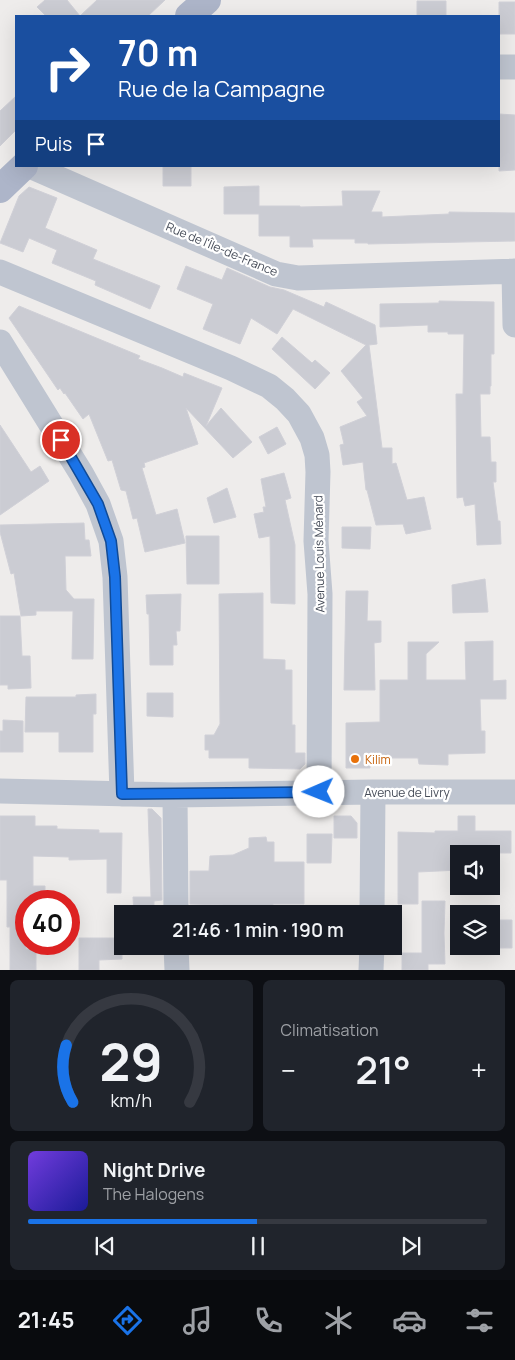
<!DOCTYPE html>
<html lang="fr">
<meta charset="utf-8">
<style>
:root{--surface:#171b24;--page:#20242c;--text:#f1f3f6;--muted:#9ea1a6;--line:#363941;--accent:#1a73e8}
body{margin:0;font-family:Manrope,sans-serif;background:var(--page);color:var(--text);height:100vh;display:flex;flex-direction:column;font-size:19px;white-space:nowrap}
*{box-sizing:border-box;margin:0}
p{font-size:16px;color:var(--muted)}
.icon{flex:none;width:28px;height:28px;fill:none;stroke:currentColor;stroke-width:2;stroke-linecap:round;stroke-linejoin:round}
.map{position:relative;height:970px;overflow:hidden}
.details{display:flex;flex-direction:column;gap:10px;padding:10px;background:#0d0f14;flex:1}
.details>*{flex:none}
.banner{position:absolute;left:15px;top:15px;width:485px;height:152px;border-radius:0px;box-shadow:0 5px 20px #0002;background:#1a4fa0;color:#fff;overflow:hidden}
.tools{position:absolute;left:450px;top:845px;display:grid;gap:10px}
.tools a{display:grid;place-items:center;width:50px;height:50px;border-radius:0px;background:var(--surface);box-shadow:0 5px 20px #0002;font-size:25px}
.speed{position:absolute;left:15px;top:890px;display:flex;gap:10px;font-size:25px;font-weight:700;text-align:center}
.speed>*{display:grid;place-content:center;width:65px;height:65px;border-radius:50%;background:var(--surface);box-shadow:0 5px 20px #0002;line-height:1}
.speed .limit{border:8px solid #d22;background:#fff;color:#111}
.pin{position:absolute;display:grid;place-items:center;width:42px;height:42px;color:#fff;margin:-21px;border:2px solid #fff;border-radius:50%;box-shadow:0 1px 5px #0007}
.me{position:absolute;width:55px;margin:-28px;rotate:269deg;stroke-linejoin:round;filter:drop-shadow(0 0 4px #0008)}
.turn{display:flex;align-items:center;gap:18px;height:105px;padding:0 20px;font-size:22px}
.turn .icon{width:65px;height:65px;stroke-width:2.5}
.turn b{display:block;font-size:35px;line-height:42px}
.then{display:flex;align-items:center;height:48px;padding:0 20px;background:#0003;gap:10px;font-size:19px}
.big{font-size:38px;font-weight:600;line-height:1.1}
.details .card{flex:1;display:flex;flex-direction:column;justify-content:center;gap:8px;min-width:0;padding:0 18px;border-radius:8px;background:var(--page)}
.details .dial{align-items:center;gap:0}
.dial svg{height:130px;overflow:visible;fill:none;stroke:var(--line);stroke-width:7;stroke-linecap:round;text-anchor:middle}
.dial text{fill:var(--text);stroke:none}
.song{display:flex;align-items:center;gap:15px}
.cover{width:60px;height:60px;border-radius:8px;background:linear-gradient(135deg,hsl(260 70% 55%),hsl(240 70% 35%))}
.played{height:5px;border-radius:2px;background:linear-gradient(90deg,var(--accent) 50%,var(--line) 50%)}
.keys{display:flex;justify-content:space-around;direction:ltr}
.heat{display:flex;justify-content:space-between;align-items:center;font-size:28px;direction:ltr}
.details .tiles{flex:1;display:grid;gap:10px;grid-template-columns:1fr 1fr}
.card:last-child{grid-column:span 2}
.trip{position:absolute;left:114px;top:905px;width:288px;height:50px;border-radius:0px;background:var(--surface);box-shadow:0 5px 20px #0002;font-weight:600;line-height:50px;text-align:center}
.menu{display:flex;height:80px;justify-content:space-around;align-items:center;background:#090b0e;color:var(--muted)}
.menu .icon{width:35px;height:35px}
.menu .current{color:var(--accent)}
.menu b{font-size:22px;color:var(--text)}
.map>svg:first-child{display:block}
.building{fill:#cbccd3;stroke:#d0d0d7}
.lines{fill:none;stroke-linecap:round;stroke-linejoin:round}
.minor{stroke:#bfc5d0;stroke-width:25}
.major{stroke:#adb5c9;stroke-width:28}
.route-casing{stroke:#114b97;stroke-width:12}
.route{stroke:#1a73e8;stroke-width:9}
.food-dot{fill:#e8710a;stroke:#fff;stroke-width:2}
.labels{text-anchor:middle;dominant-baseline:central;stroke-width:4.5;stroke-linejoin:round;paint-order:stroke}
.street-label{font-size:12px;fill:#454b57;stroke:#fff}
.food-label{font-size:12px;fill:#c56008;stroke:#fff;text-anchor:start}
</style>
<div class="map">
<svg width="515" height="970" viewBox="0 0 515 970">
<rect width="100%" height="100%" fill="#eeeceb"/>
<path class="building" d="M45,0H67L80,16L97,0H165L148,16H46L37,7Z
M417,1H446V16H417Z
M499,2H515V34H499Z
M16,96V130L0,146V111Z
M499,114L515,115V170L499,171Z
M163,166H191V186H163Z
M259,186V206H300V207L343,206L342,191H380L371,212H382V217L449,214V212L515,213V241L368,244V243H355V239H312L313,247H290V236H259V214H224V187Z
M29,187L57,198L45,228L97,250L93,259L160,286L150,309L95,285L96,281L52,263L57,250L29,238L23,252L0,243L19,196Z
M186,266L222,280L227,268L270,287L284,290L324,307L326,302L375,325L377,344L369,345L382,448H392V464L396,463L407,500L424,497L431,529L406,534L403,524L376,525L367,490H366L363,462L343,465L340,445L344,444L340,427L367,416L357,402L363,398L341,371L366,345L293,309L277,334L251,318L240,344L203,329L213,304L177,289Z
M439,301L494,302V354H491V386H490V394H480L481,437H490L491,462H496V482H493L498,521H500L501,544L477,545L475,504L465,506L463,497L457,498L456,394H463L464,334H448V332H428V325L380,327V304L439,303Z
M19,306L140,356L138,359L162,368L183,377L184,373L222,388L206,426L221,408L252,442L233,458L186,408L198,444L144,463L145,467L142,468L156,515L177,509L185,543L145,552L137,518L133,519L126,491L121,490L112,460L108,461L89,414L83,419L65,393L64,394L60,388L58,390L9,318Z
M282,337L312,363L315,360L330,373L315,389L272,349Z
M0,425L31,472L40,466L49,481L0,515Z
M277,427L286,444L268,454L259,437Z
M284,473L291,498L285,500L295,545V604L271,603L270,536L259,538L254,514L264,512L263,507H266L261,479Z
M227,488L236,517L214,523L207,498Z
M84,523L85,540H89L91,556H65L66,590L74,599H94L93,659H72L73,611H36V615L21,616L14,573L11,574L0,532V525Z
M342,527H371L370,549L342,548Z
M186,536H219V584H187Z
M485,579L488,612L453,613L452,585Z
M346,591H368L367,621H381V642L374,643L375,690H344Z
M263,593V659L285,660V670H292V725H295V753H305V764L300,769L249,768V758H209V750H205V735H214L220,724L219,594Z
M181,594L180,631H176L177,645H173V665H150L149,614H147L146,595Z
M0,616H20L22,656H30L31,688L8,689V685H0Z
M493,641V681L506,680V699H480L481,731H485V753L448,754V765L419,764L418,758H370V768H346V723L380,722V680H408V642H439L426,654V680H466L465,642Z
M147,693H173V717L147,716Z
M96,694V714H93V752H59V732H25L26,697H76V695Z
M3,720L23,721V752H0V731H3Z
M148,809H152L161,818L162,900L154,901V914H134L133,897H151Z
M0,816H35V826H57V829L99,830V833H122L121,893H107V859L69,860V857L33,856V886H45V901H26V949H36V970H10V927H7V880H0Z
M334,816H351L357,823V838H334Z
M458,816H475V831H511V853H461L459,854V870L418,872V904H398V832L435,833V831H458Z
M307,834H332L331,863H307Z
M266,837L267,842H274V862H304V904H273V914H224L223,905L190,904V871H209L210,856L233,855L249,848V838Z
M422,901H445L444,933L445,964H428V970H402V953H422Z
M491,920H512V948H491Z
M79,938H122V959L99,960V970H79Z"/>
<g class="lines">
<path class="minor" d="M499,67H515
M30,166L276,274L298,278L515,271
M514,271L515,325
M0,272L231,368L269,386L285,399L299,414L312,438L317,455L318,472L316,541L320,594L319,792
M0,342L81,473L98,504L111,541L115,577L122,794
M0,791L175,795L373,792H515
M175,795L176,914
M372,914L373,792
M176,946L177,970
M371,970L372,946"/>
<path class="major" d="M189,16L207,0
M0,189L24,166"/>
</g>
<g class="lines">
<defs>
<path id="route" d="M61,440L98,504L111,541L115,577L122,794L319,792"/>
</defs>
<use href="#route" class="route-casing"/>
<use href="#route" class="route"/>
</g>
<circle class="food-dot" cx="355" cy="759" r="5"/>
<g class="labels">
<g class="street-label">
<text transform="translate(222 249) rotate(23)">Rue de l'Île-de-France</text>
<text transform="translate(319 554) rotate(-91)">Avenue Louis Ménard</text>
<text x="407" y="792">Avenue de Livry</text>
</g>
<g class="food-label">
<text x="365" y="759">Kilim</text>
</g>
</g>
</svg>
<div class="tools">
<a><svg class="icon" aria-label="sound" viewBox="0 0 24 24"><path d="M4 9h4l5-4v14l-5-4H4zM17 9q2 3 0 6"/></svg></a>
<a><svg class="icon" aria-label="layers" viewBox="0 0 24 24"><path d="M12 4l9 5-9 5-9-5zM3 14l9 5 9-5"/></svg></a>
</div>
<div class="speed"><div class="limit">40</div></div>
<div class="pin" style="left:61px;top:440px;background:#d93025"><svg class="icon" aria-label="arrive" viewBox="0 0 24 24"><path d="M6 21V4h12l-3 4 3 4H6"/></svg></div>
<svg class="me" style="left:319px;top:792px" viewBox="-20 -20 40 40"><circle r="19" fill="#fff"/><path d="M0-13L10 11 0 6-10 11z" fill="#1a73e8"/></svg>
<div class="trip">21:46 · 1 min · 190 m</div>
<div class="banner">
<div class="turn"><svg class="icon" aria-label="right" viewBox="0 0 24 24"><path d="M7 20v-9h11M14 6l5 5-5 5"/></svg><div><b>70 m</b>Rue de la Campagne</div></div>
<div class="then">Puis<svg class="icon" aria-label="arrive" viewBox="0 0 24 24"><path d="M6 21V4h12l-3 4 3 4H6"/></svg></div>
</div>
</div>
<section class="details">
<div class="tiles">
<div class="card dial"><svg viewBox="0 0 100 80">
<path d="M14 69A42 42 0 1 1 86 69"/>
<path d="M14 69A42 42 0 0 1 10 34" stroke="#1a73e8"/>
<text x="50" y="56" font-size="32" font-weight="700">29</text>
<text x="50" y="72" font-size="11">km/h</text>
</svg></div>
<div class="card"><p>Climatisation</p>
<div class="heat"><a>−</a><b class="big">21°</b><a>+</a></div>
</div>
<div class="card">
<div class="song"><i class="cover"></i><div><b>Night Drive</b><p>The Halogens</p></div></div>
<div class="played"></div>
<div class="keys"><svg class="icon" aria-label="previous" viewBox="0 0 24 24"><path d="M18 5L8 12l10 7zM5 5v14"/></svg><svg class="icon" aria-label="pause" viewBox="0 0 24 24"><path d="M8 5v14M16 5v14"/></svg><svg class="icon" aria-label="next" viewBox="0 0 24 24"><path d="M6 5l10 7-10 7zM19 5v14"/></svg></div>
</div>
</div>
</section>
<nav class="menu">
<b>21:45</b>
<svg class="icon current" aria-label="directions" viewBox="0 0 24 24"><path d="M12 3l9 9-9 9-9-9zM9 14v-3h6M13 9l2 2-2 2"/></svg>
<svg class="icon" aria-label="music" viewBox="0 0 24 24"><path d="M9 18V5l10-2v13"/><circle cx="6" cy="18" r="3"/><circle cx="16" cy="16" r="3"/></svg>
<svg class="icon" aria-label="phone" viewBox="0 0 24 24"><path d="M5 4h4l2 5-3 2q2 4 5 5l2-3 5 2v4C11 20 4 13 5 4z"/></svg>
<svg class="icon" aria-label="climate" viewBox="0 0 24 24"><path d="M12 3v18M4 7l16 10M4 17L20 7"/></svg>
<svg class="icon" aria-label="car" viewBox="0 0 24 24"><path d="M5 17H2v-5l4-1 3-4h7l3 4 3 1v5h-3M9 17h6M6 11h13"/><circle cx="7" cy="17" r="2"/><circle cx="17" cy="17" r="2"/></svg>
<svg class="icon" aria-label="filters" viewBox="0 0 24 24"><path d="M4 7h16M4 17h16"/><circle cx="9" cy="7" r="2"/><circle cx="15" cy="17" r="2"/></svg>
</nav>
